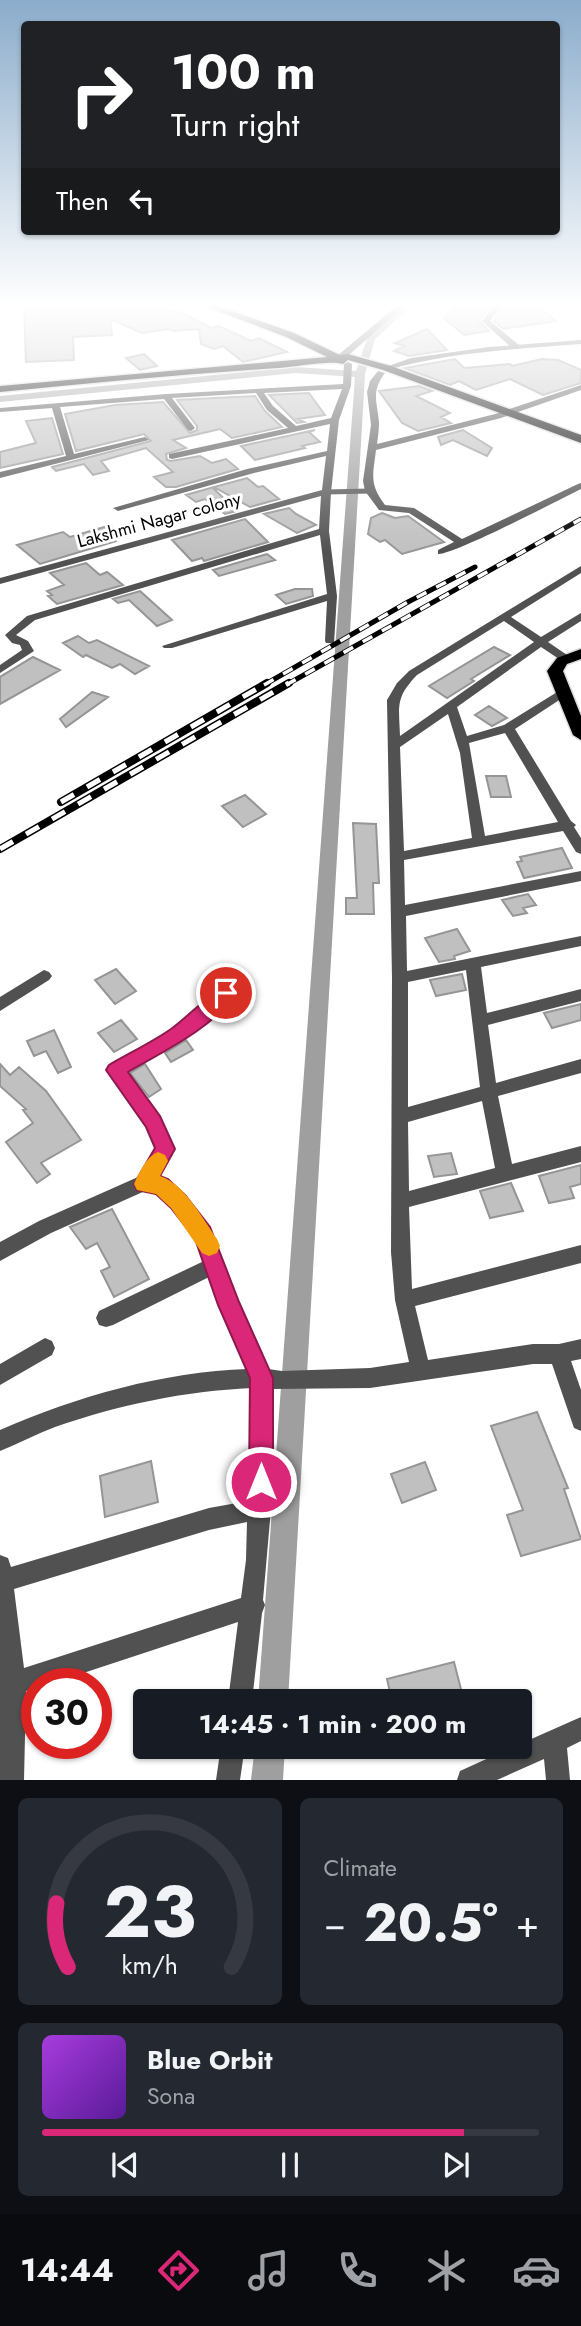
<!DOCTYPE html>
<meta charset="utf-8">
<style>
:root{--surface:#171b24;--page:#242831;--text:#f1f3f6;--muted:#9ea1a6;--line:#363941;--accent:#db2777}
body{margin:0;font-family:Jost,sans-serif;background:var(--page);color:var(--text);height:100vh;display:flex;flex-direction:column;font-size:26px;white-space:nowrap}
*{box-sizing:border-box;margin:0}
p{font-size:23px;color:var(--muted)}
.icon{flex:none;width:38px;height:38px;fill:none;stroke:currentColor;stroke-width:2;stroke-linecap:round;stroke-linejoin:round}
.map{position:relative;height:1780px;overflow:hidden}
.sheet{display:flex;flex-direction:column;gap:18px;padding:18px;background:#0d0f14;flex:1}
.sheet>*{flex:none}
.top-card{position:absolute;left:21px;top:21px;width:539px;height:214px;border-radius:7px;box-shadow:0 2px 5px #0004;background:#202124;color:#fff;overflow:hidden}
.speed{position:absolute;left:21px;top:1668px;display:flex;gap:14px;font-size:35px;font-weight:700;text-align:center}
.speed>*{display:grid;place-content:center;width:91px;height:91px;border-radius:50%;background:var(--surface);box-shadow:0 2px 5px #0004;line-height:1}
.speed .limit{border:10px solid #d22;background:#fff;color:#111}
.pin{position:absolute;display:grid;place-items:center;width:60px;height:60px;color:#fff;margin:-30px;border:4px solid #fff;border-radius:50%;box-shadow:0 2px 7px #0007}
.me{position:absolute;width:77px;margin:-38px;rotate:0deg;stroke-linejoin:round;filter:drop-shadow(0 0 5px #0008)}
.turn{display:flex;align-items:center;gap:24px;height:147px;padding:0 35px;font-size:32px}
.turn .icon{width:91px;height:91px;stroke-width:2.5}
.turn b{display:block;font-size:49px;line-height:60px}
.then{display:flex;align-items:center;height:66px;padding:0 35px;background:#0003;gap:14px;font-size:26px}
.big{font-size:52px;font-weight:700;line-height:1.1}
.sheet .tile{flex:1;display:flex;flex-direction:column;justify-content:center;gap:10px;min-width:0;padding:0 24px;border-radius:10px;background:var(--page)}
.sheet .dial{align-items:center;gap:0}
.dial svg{height:182px;overflow:visible;fill:none;stroke:var(--line);stroke-width:7;stroke-linecap:round;text-anchor:middle}
.dial text{fill:var(--text);stroke:none}
.song{display:flex;align-items:center;gap:21px}
.cover{width:84px;height:84px;border-radius:10px;background:linear-gradient(135deg,hsl(280 70% 55%),hsl(270 70% 35%))}
.played{height:7px;border-radius:4px;background:linear-gradient(90deg,var(--accent) 85%,var(--line) 85%)}
.keys{display:flex;justify-content:space-around;direction:ltr}
.heat{display:flex;justify-content:space-between;align-items:center;font-size:38px;direction:ltr}
.sheet .tiles{flex:1;display:grid;gap:18px;grid-template-columns:1fr 1fr}
.tile:last-child{grid-column:span 2}
.trip{position:absolute;left:133px;top:1689px;width:399px;height:70px;border-radius:7px;background:var(--surface);box-shadow:0 2px 5px #0004;font-weight:700;line-height:70px;text-align:center}
.tab-bar{display:flex;height:112px;justify-content:space-around;align-items:center;background:#090b0e;color:var(--muted)}
.tab-bar .icon{width:49px;height:49px}
.tab-bar .active{color:var(--accent)}
.tab-bar b{font-size:32px;color:var(--text)}
.map>svg:first-child{display:block}
.lines{fill:none;stroke-linecap:round;stroke-linejoin:round}
.canal{fill:#9f9f9f;fill-rule:evenodd}
.building{fill:#c0c0c0;stroke:#959595;stroke-width:2}
.trunk-casing{stroke:#dbdbdb;stroke-width:3}
.service{stroke:#515151;stroke-width:5}
.minor{fill:#515151;fill-rule:evenodd}
.tertiary{fill:#515151;fill-rule:evenodd}
.trunk{fill:#000;fill-rule:evenodd}
.rail-far1-casing{stroke:#000;stroke-width:5}
.rail-casing{stroke:#000;stroke-width:8}
.rail-far1{stroke:#fff;stroke-width:3.5;stroke-dasharray:11;stroke-linecap:butt}
.rail{stroke:#fff;stroke-width:5;stroke-dasharray:15;stroke-linecap:butt}
.route{fill:#db2777;stroke:#8e194d;stroke-width:2}
.slow{fill:#f59e0b}
.labels{text-anchor:middle;dominant-baseline:central;stroke-width:6;stroke-linejoin:round;paint-order:stroke}
.far-street-label{font-size:18px;fill:#000;stroke:#fff}
</style>
<div class="map">
<svg width="581" height="1780" viewBox="0 0 581 1780">
<rect width="100%" height="100%" fill="#fff"/>
<g class="lines">
<path class="canal" d="M404,304H414L375,339L365,374L288,1701H258L355,377L296,373L0,402V396L296,367L356,371L368,336Z
M255,1746H285L283,1780H251Z"/>
</g>
<path class="building" d="M24,304H153L172,312L178,311L212,328L219,326L251,341L259,338L287,352L243,362L223,346L214,349L201,344L199,329L173,331L169,329L142,333L110,319L112,335L73,337L74,360L26,362Z
M459,304H492L479,321L489,331L464,335L444,318Z
M505,304H536L556,321L503,329L494,321Z
M427,329L447,350L409,356L394,351L404,346L395,343Z
M144,354L157,366L140,370L126,358Z
M455,359L464,368L510,364L512,366L542,359L558,360L581,370V383L543,395L510,379L476,390L459,381L450,385L405,368Z
M419,386L432,391L416,396L450,413L441,417L451,423L418,431L402,423L379,391Z
M309,393L325,415L298,419L304,422L297,423L269,395Z
M255,396L265,411L282,427L232,438L220,429L173,440L186,448L166,454L167,460L171,461L200,456L212,463L226,459L238,469L176,487H166L154,477L173,472L146,448L101,461L109,471L93,475L84,464L56,471L52,467L151,441L144,434L76,451L65,414L115,405L163,402L190,433L197,430V426L177,400Z
M52,418L63,454L0,468V452L36,443L26,421Z
M315,430L309,432L320,442L302,446L305,448L255,460L241,446Z
M463,430L492,448L487,456L453,440L441,445L438,437Z
M247,478L258,487L263,486L279,499L250,507L214,487Z
M214,487L213,488L237,511L225,514L205,499L196,502L186,495Z
M289,508L296,514L316,525L297,533L264,514Z
M382,513L395,518L408,516L444,542L402,554L385,540L380,542L368,534L371,518Z
M245,519L268,542L204,561L202,558L192,561L172,540Z
M111,525L116,541L40,564L17,545L63,532L70,537Z
M267,554L275,560L219,576L213,570Z
M86,563L100,575L107,572L123,585L57,604L48,596L52,595L47,591L64,585L50,573Z
M295,589H312L313,596L286,604L276,595Z
M140,591L172,620L157,626L129,600L118,603L113,599Z
M78,636L89,643L97,640L149,666L135,674L120,664L112,668L86,655L83,657L63,643Z
M494,647L510,655L471,679L474,681L447,698L429,686Z
M33,657L60,670L0,704V677Z
M92,692L108,697L66,727L60,719Z
M489,706L507,718L492,726L475,715Z
M486,776H506L511,797H491Z
M245,795L266,814L243,827L222,806Z
M353,823L376,824L379,883H373L374,914H346V898H357Z
M562,848L572,868L524,878L517,862L522,861L520,857Z
M528,894L536,905L523,908L527,913L513,916L502,900Z
M457,929L470,951L454,956L455,959L439,962L425,938Z
M116,969L136,991L115,1004L95,980Z
M462,974L466,990L436,996L430,980Z
M581,1004V1020L552,1028L544,1013Z
M121,1020L137,1039L114,1052L98,1033Z
M54,1030L71,1067L58,1073L46,1051L34,1056L27,1041Z
M186,1040L193,1050L171,1062L165,1053Z
M0,1064L10,1075L19,1067L46,1091L81,1140L41,1163L50,1174L37,1183L6,1142L33,1123L23,1110L26,1109L0,1086Z
M145,1064L161,1089L149,1097L130,1073Z
M451,1153L457,1174L434,1177L428,1156Z
M581,1165V1184L570,1187L574,1198L549,1203L539,1176Z
M511,1183L523,1211L490,1218L480,1191Z
M112,1209L149,1279L114,1297L101,1271L110,1267L97,1243L86,1249L70,1227Z
M537,1412L568,1488L564,1489L581,1539L521,1556L507,1515L523,1510L491,1426Z
M151,1461L158,1502L105,1517L100,1476Z
M425,1462L436,1490L402,1503L391,1474Z
M454,1662L464,1701H392L387,1679Z"/>
<g class="lines">
<defs>
<path id="trunk" d="M199,304H213L294,333L340,355L348,354L391,366L581,435V443L383,370L348,360L343,364C329,360 296,367 279,368C186,374 93,383 0,392V386L327,357L286,337Z
M581,649V659L567,664L563,671L581,716V740L573,735L547,671L557,658Z"/>
</defs>
<use href="#trunk" class="trunk-casing"/>
<path class="service" d="M326,492L370,491"/>
<path class="minor" d="M399,304H407L343,360H337V356Z
M496,304H503L490,321L519,345V349H513L482,321Z
M348,362L352,364L351,386L339,420L331,492L329,531L337,596L334,643H326L325,641L327,601L172,648H164L162,646L327,594L320,535L35,620L16,635L28,641L34,651L0,673V665L22,650L20,645L12,643L5,635L27,616L319,529L321,496L0,584V578L322,490L326,456L254,473L118,511L113,508L247,469L327,451L330,424L172,459L169,458V454L288,428L267,410L256,393L172,398L195,428L191,431L188,430L164,399L60,407L74,454L145,437L149,440L0,478V472L66,456L52,408L0,412V408L166,394L343,384L344,364ZM342,389L331,418L296,426L273,406L264,393Z
M378,371L385,373C371,391 377,401 379,422C379,429 378,437 377,444L495,414L581,385V390L501,418L376,450C373,476 369,483 385,505L414,508L462,539L578,484L581,483V489C559,500 453,555 438,554V550L454,542L409,513L379,510L365,491L363,481L371,425L367,392L370,381Z
M581,566V573L511,617L541,637L581,613V621L548,642L570,657V661H562L541,647L457,707L467,736L504,725L562,689H570V693L515,729L571,821L576,825L574,827L581,838V854L576,852L563,831L404,860L405,905L581,871V881L406,916L407,971L581,936V946L481,967L487,1013L581,989V1001L488,1025L496,1083L581,1059V1073L498,1096L512,1164L581,1146V1162L409,1207L412,1289L581,1245V1263L415,1306L428,1360L533,1344H559L581,1339V1359L571,1361L581,1390V1431L574,1428L552,1364H533L370,1388L272,1389L271,1509L263,1600L265,1605L262,1613L252,1701H228L238,1622L50,1684H37V1688L26,1691L24,1780H0V1555L8,1558L11,1567L209,1508L248,1501L252,1388C185,1391 118,1405 55,1427C36,1434 18,1444 0,1451V1430C78,1396 162,1372 248,1369L209,1277L113,1325L106,1327L99,1325L96,1318L99,1311L204,1261L196,1239L172,1207L157,1192L145,1191L51,1233L0,1261V1242L39,1221L138,1177L156,1148L147,1126L107,1070L109,1065L170,1030L207,1004L235,973H245L248,977L245,981L217,1012L182,1040L126,1072L159,1117L174,1149L157,1177L167,1179L184,1195L209,1228L238,1302L268,1369L282,1371L370,1368L409,1362L395,1300L391,1252L392,978L387,700L397,683L409,671ZM504,621L534,642L400,736C399,706 395,698 417,675ZM448,714L460,753L472,838L404,851L400,747ZM505,733L558,822L485,836L469,743ZM466,970L480,1087L408,1107V982ZM482,1101L495,1168L409,1191L408,1122ZM247,1522L246,1560L241,1598L24,1668L14,1589L209,1530Z
M44,970L49,972L52,976L49,980L0,1011V997Z
M45,1338L52,1341L55,1348L52,1355L0,1385V1364Z
M581,1717V1741L567,1748L570,1780H546L544,1759L497,1780H457L460,1771L515,1746H520V1744Z
M221,1746H245L240,1780H216Z"/>
<path class="tertiary" d="M581,340V344C516,349 450,352 387,370L383,368L411,358L489,347Z"/>
<use href="#trunk" class="trunk"/>
<defs>
<path id="rail-far1" d="M264,685L408,602L475,567
M286,685L581,519"/>
<path id="rail" d="M61,802L267,683
M0,849L289,683"/>
</defs>
<use href="#rail-far1" class="rail-far1-casing"/>
<use href="#rail" class="rail-casing"/>
<use href="#rail-far1" class="rail-far1"/>
<use href="#rail" class="rail"/>
</g>
<linearGradient id="sky" x2="0" y2="1"><stop stop-color="#8baccb"/><stop offset="0.55" stop-color="#fff"/><stop offset="1" stop-color="#fff" stop-opacity="0"/></linearGradient>
<rect width="581" height="554" fill="url(#sky)"/>
<path class="route" d="M226,986L232,988L235,993C216,1027 160,1053 128,1072L160,1116L175,1149L160,1176L168,1179L185,1195L210,1227L239,1302L273,1378V1482L269,1491L261,1494L252,1491L249,1482L250,1378L218,1305L195,1239L171,1208L156,1194L137,1190L134,1184L155,1148L146,1127L106,1070L109,1065C129,1053 151,1043 171,1029C184,1020 215,989 226,986Z"/>
<path class="slow" d="M158,1152L165,1155L168,1161L160,1176C185,1184 202,1218 217,1239L220,1246L217,1253L209,1256L202,1253L171,1208L156,1194L137,1190L134,1184C139,1172 147,1156 158,1152Z"/>
<g class="labels">
<g class="far-street-label">
<text transform="translate(159 520) rotate(-15)">Lakshmi Nagar colony</text>
</g>
</g>
</svg>
<div class="speed"><div class="limit">30</div></div>
<div class="pin" style="left:226px;top:993px;background:#d93025"><svg class="icon" aria-label="arrive" viewBox="0 0 24 24"><path d="M6 21V4h12l-3 4 3 4H6"/></svg></div>
<svg class="me" style="left:261px;top:1482px" viewBox="-20 -20 40 40"><circle r="17" fill="#db2777" stroke="#fff" stroke-width="3"/><path d="M0-11L8 9 0 5-8 9z" fill="#fff"/></svg>
<div class="trip">14:45 · 1 min · 200 m</div>
<div class="top-card">
<div class="turn"><svg class="icon" aria-label="right" viewBox="0 0 24 24"><path d="M7 20v-9h11M14 6l5 5-5 5"/></svg><div><b>100 m</b>Turn right</div></div>
<div class="then">Then<svg class="icon" aria-label="left" viewBox="0 0 24 24"><path d="M17 20v-9H6M10 6l-5 5 5 5"/></svg></div>
</div>
</div>
<section class="sheet">
<div class="tiles">
<div class="tile dial"><svg viewBox="0 0 100 80">
<path d="M14 69A42 42 0 1 1 86 69"/>
<path d="M14 69A42 42 0 0 1 9 41" stroke="#db2777"/>
<text x="50" y="56" font-size="32" font-weight="700">23</text>
<text x="50" y="72" font-size="11">km/h</text>
</svg></div>
<div class="tile"><p>Climate</p>
<div class="heat"><a>−</a><b class="big">20.5°</b><a>+</a></div>
</div>
<div class="tile">
<div class="song"><i class="cover"></i><div><b>Blue Orbit</b><p>Sona</p></div></div>
<div class="played"></div>
<div class="keys"><svg class="icon" aria-label="previous" viewBox="0 0 24 24"><path d="M18 5L8 12l10 7zM5 5v14"/></svg><svg class="icon" aria-label="pause" viewBox="0 0 24 24"><path d="M8 5v14M16 5v14"/></svg><svg class="icon" aria-label="next" viewBox="0 0 24 24"><path d="M6 5l10 7-10 7zM19 5v14"/></svg></div>
</div>
</div>
</section>
<nav class="tab-bar">
<b>14:44</b>
<svg class="icon active" aria-label="directions" viewBox="0 0 24 24"><path d="M12 3l9 9-9 9-9-9zM9 14v-3h6M13 9l2 2-2 2"/></svg>
<svg class="icon" aria-label="music" viewBox="0 0 24 24"><path d="M9 18V5l10-2v13"/><circle cx="6" cy="18" r="3"/><circle cx="16" cy="16" r="3"/></svg>
<svg class="icon" aria-label="phone" viewBox="0 0 24 24"><path d="M5 4h4l2 5-3 2q2 4 5 5l2-3 5 2v4C11 20 4 13 5 4z"/></svg>
<svg class="icon" aria-label="climate" viewBox="0 0 24 24"><path d="M12 3v18M4 7l16 10M4 17L20 7"/></svg>
<svg class="icon" aria-label="car" viewBox="0 0 24 24"><path d="M5 17H2v-5l4-1 3-4h7l3 4 3 1v5h-3M9 17h6M6 11h13"/><circle cx="7" cy="17" r="2"/><circle cx="17" cy="17" r="2"/></svg>
</nav>
